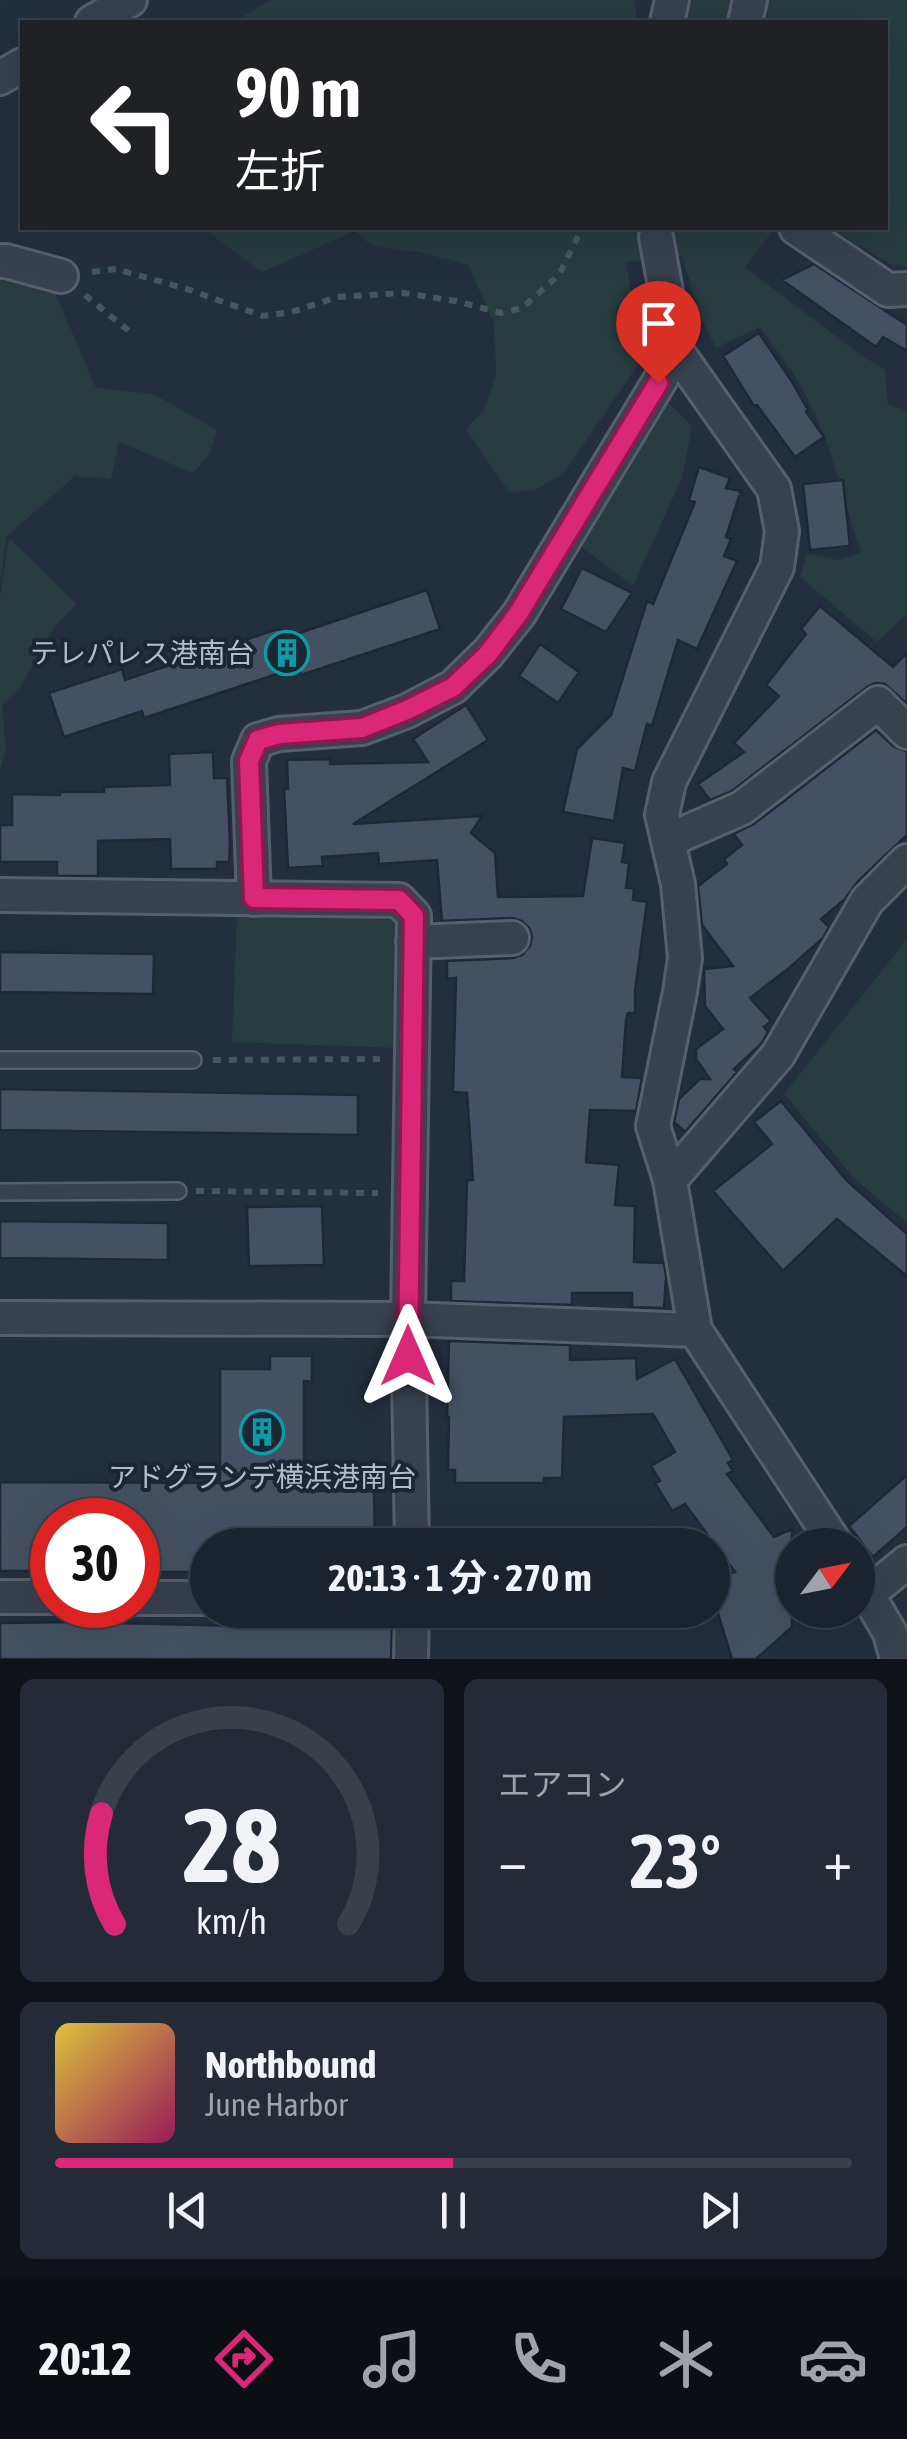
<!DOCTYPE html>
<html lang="ja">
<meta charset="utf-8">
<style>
:root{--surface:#1b232e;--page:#242b36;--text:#f1f3f6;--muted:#a0a4aa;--line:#39404a;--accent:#db2777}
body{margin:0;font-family:"Asap Condensed","Noto Sans JP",sans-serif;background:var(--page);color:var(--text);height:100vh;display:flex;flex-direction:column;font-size:38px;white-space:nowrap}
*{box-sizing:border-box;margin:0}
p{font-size:32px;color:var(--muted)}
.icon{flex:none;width:55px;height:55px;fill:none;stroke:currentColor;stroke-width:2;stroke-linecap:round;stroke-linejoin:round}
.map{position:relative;height:1659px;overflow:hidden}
.drawer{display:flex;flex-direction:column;gap:20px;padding:20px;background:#0f1319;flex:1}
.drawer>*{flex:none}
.guide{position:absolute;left:20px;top:20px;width:868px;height:210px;border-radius:0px;box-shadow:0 10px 40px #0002,0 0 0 2px var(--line);background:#202124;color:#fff;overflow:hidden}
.needle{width:65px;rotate:58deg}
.buttons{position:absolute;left:775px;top:1528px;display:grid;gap:20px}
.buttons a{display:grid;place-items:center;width:100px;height:100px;border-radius:50%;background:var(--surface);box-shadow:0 10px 40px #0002,0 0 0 2px var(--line);font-size:50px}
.speed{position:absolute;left:30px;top:1498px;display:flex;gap:20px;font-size:50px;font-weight:700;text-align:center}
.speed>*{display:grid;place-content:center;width:130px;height:130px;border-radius:50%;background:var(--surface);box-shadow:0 10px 40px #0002,0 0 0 2px var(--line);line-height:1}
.speed .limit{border:15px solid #d22;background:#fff;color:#111}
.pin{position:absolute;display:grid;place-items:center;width:85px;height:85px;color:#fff;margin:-102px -42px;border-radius:50% 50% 50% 0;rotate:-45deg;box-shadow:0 0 10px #0007}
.pin .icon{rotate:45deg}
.me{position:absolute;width:110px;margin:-55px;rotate:0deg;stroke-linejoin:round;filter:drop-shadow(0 0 8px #0008)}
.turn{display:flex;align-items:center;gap:35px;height:210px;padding:0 50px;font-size:45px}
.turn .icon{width:130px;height:130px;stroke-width:2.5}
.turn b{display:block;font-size:70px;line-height:85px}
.big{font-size:75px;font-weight:700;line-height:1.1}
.drawer .tile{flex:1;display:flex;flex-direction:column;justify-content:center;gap:15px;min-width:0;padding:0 35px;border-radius:15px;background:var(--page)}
.drawer .dial{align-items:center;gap:0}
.dial svg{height:260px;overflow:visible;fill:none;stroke:var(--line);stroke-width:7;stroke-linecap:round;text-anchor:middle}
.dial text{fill:var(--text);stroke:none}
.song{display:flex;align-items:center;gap:30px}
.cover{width:120px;height:120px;border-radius:15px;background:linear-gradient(135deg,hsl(50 70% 55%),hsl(330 70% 35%))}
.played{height:10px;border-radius:5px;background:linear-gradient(90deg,var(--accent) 50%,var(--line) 50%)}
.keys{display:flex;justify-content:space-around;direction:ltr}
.heat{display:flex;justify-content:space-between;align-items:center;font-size:55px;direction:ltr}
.drawer .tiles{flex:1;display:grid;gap:20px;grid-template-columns:1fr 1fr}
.tile:last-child{grid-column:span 2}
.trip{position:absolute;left:190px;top:1528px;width:540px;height:100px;border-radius:50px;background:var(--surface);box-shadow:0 10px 40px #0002,0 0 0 2px var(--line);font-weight:700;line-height:100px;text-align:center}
.tab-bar{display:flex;height:160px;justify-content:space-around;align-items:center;background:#0b0e12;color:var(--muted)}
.tab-bar .icon{width:70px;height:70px}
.tab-bar .active{color:var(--accent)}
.tab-bar b{font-size:45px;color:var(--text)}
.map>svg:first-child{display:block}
.green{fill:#263c3f}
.building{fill:#455162;stroke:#1f2835;stroke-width:2.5}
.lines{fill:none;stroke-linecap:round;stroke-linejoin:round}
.service-casing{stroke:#565f6c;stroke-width:20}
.minor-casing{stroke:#565f6c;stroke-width:38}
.path{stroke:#44595c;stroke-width:6;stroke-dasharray:8 8;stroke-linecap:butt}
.service{stroke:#38414e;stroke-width:15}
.minor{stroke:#38414e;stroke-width:32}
.route-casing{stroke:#8e194d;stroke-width:25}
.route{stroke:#db2777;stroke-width:18}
.labels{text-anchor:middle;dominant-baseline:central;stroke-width:8;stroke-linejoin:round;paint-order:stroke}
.poi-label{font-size:28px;fill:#b4bcc9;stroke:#1d2633;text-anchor:end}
</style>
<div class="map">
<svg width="907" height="1659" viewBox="0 0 907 1659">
<rect width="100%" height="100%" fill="#242f3e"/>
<path class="green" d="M271,0H635L637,22H233Z
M687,0H907V267L892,265L829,228H885V22H682Z
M187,228H775L745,267L858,353L885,370L888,404L907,411V614L877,642L800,577L807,554L838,560L861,553L825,436L798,380L760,327L716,348L702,320L682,256L626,262L643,357L564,473L535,490L509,492L466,430L485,408L496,375L494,323L468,265L419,252L372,246L355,231L262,272L205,230Z
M0,280H14L54,290L96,388L153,394L217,430L209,455L193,473L119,442L111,479L75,476L6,537L0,584Z
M669,403L692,427L682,478L633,586L582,547L657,407Z
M9,538L77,604L54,627L22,685L2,705L6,748L0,770V596Z
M237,913L393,920L402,931L398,1048L232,1042Z
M907,939V1223L855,1179L784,1094Z"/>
<path class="building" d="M814,264L907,325V351L883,337L876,347L782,280Z
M759,333L792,382L808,410L806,412L824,437L795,457L757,405L754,406L723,356Z
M699,467L730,478L726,488L741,491L740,493L743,494L739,496L726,537L731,539L724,556L737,561L697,649L678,640L652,726L647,724L635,771L623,768L614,821L563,812L577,749L611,715L647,601L653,604L695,502L689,500Z
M843,480L850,546L810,550L803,484Z
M582,568L632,593L606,632L561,609Z
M427,590L440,629L301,675L298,667L144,718L142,711L64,737L49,693L122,669L125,680L278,629L282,639Z
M820,606L893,667L907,653V704L885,684L875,683L867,687L732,791L710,800L698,784L744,752L734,743L779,696L766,685L806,634L801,629Z
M540,644L579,672L558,703L519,676Z
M466,705L488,740L353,824L482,816L471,833L495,853L498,897L583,896L592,838L625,843L622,862L629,863L626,888H634L633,900L647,902L635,991V1013H628L626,1020L622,1077L642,1078L636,1111L590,1110L586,1162L619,1165L615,1205L635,1206L634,1262L664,1263L666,1277L664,1308L632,1307V1293H572V1305L451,1301V1281H464L467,1180H473L467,1093L453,1092L456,978L447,979V961L513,958L522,955L530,946L532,936L529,928L522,921L512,918L442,921L437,860L379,864L378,853L322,857L323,866L288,868L284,789H288L287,760L330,759V764L428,762L413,739Z
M876,730L894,747L907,751V835L859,880L845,899L821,919L829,927L823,938L789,968L750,998L771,1021L764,1027L768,1032L761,1044L734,1069L737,1072L685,1132L674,1122L679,1099L700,1079H710L696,1059V1049L723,1029L705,1006L704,969L733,966L702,925L698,886L727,864L724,859L742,845L734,834L754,824Z
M213,752L214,778H227L230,844L229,862H217V869H171L170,839L98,841V876H57V862H0V825H12V794L60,795V792H104V787L170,785L169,754Z
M0,952L154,954L153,994L0,992Z
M0,1089L358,1095V1135L0,1130Z
M781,1101L847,1181L907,1234V1276L837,1219L783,1271L713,1191L772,1144L754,1122Z
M322,1206L324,1265L249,1266L247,1207Z
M0,1221L168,1223V1260L0,1258Z
M449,1341L570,1345V1360L636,1358L637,1379L675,1359L733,1460L728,1463L733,1471L727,1474L774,1537L792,1529V1627L756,1659H732L712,1594V1578L735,1572L685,1504L672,1511L655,1483L660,1481L651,1466L675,1452L653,1414L564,1417L562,1478H544V1483H455V1470H448L449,1417L447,1416Z
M270,1356H312V1382L304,1381V1491H374L375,1545H208V1572H138V1520H52V1571H0V1482L220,1483V1369H270Z
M907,1475V1527L873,1557L849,1526Z
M71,1622L244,1626L392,1624L391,1659H0V1623Z"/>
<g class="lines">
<defs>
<path id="service" d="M0,1060H193
M0,1192L178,1191"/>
<path id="minor" d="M92,22L130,0
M667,22L672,0
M745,22L750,0
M0,78L22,65
M796,228L888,290L907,289
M656,237L677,352L774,489L782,531L777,567L669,782L662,815L678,884L685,958L680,992L653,1126L670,1180L695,1330L836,1545
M0,261H6L61,276
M669,840L742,808L878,703L907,732
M0,895L399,900L414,916L408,1319L412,1545
M254,899L249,761L258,740L279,734L362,728L407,711L453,687L488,653L519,614L677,352
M413,942L512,938
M670,1180L778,1055L867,901L907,861
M0,1318L408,1319L695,1330
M858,1578L890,1633L897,1659
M868,1594L907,1562
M0,1597H52
M138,1598H208
M411,1659L412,1610"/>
</defs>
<use href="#service" class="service-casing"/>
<use href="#minor" class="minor-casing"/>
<path class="path" d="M92,272L116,269L187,289L263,316L292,312L337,297L404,293L456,301L501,313L522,308L559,275L582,228
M85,295L129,331
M213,1060L380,1059
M196,1191L378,1193"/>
<use href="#service" class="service"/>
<use href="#minor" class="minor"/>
</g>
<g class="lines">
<defs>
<path id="route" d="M408,1356L414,916L399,900L254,898L249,761L258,740L279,734L362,728L407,710L453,687L488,654L518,614L658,383"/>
</defs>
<use href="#route" class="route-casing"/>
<use href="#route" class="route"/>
</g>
<defs>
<symbol id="building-ring" viewBox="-11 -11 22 22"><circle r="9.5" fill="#1d2633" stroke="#0f9aa8" stroke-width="1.5"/><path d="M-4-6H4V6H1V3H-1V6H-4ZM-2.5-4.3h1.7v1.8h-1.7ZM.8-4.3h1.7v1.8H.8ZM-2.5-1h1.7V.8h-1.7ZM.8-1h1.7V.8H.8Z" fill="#0f9aa8"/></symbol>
</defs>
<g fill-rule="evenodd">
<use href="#building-ring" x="262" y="628" width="50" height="50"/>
<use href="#building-ring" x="237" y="1407" width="50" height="50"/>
</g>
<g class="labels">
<g class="poi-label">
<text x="254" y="653">テレパレス港南台</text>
<text x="262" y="1477" text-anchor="middle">アドグランデ横浜港南台</text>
</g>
</g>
</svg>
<div class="buttons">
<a><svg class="needle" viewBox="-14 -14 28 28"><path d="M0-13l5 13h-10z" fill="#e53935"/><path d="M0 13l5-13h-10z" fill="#a0a4aa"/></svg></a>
</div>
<div class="speed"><div class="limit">30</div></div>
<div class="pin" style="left:658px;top:383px;background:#d93025"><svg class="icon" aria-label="arrive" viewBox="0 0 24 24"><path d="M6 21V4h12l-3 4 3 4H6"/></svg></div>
<svg class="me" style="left:408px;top:1356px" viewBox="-20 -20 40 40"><path d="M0-17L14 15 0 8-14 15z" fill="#db2777" stroke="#fff" stroke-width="4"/></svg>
<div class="trip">20:13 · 1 分 · 270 m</div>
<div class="guide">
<div class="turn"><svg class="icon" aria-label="left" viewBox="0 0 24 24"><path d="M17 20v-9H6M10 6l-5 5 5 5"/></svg><div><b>90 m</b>左折</div></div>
</div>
</div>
<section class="drawer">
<div class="tiles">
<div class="tile dial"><svg viewBox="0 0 100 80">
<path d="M14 69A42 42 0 1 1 86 69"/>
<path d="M14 69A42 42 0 0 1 10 35" stroke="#db2777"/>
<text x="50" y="56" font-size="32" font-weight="700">28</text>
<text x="50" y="72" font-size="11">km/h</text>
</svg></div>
<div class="tile"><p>エアコン</p>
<div class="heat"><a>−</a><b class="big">23°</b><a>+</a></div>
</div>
<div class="tile">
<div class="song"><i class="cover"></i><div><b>Northbound</b><p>June Harbor</p></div></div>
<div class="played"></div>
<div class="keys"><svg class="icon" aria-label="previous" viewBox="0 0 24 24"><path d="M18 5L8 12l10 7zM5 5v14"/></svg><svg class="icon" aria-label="pause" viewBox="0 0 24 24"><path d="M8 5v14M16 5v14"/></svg><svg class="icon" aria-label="next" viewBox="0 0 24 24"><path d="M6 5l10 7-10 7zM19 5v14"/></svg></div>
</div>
</div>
</section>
<nav class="tab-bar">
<b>20:12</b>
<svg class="icon active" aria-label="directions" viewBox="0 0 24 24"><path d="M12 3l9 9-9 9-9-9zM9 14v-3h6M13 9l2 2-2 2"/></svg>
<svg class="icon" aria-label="music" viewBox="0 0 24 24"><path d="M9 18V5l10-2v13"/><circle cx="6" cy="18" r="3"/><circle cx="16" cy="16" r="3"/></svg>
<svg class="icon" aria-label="phone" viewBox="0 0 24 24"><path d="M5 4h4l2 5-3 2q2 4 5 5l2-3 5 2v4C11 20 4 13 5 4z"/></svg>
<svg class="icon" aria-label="climate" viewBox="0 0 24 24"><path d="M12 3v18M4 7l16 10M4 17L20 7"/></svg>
<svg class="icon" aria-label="car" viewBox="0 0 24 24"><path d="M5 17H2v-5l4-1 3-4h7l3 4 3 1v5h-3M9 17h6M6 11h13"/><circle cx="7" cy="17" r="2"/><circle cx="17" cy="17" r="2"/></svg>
</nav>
